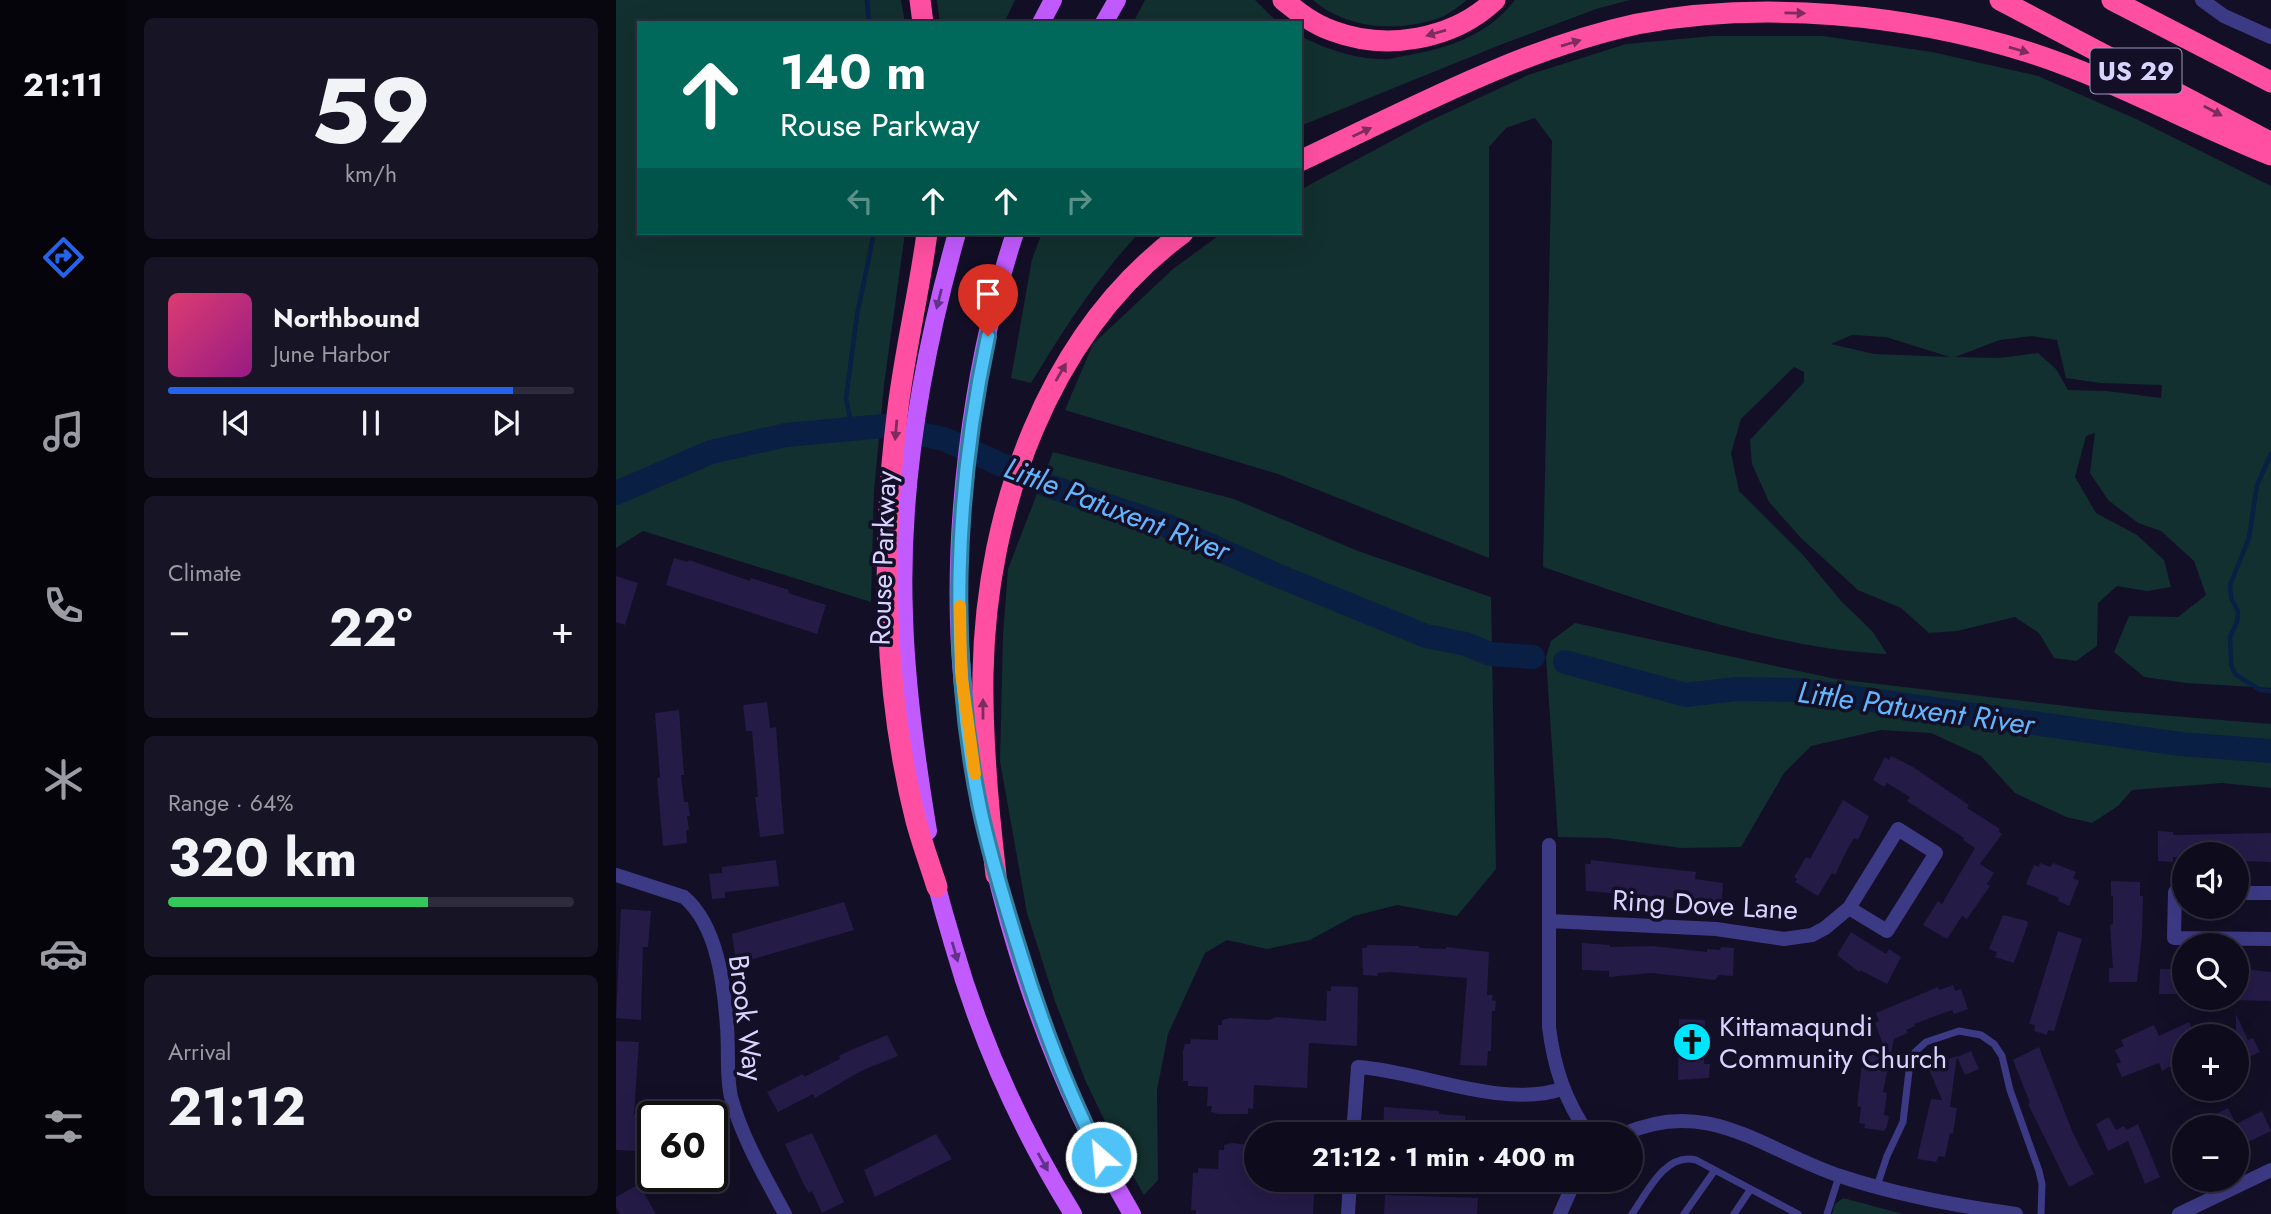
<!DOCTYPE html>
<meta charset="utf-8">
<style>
:root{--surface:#0e0b1c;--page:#171425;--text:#f1f3f6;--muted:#9b9ba3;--line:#2e2b3b;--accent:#2563eb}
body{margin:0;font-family:Jost,sans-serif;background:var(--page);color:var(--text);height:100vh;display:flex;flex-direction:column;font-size:26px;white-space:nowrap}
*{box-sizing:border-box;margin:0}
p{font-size:23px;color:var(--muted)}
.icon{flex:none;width:38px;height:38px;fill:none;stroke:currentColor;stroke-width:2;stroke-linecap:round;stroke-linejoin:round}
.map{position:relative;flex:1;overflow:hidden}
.sheet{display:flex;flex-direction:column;gap:18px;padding:18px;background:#08060f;width:490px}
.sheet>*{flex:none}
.hud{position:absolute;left:21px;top:21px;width:665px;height:214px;border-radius:0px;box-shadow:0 7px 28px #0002,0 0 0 2px var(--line);background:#00695c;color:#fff;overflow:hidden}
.tools{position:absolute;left:1556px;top:842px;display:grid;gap:14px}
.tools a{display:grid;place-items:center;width:77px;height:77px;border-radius:50%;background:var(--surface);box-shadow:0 7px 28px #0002,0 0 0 2px var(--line);font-size:35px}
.speed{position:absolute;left:21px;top:1101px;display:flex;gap:14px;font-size:35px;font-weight:700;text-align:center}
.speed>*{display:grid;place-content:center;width:91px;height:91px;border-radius:50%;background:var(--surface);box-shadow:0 7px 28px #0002,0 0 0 2px var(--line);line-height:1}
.speed .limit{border:4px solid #111;border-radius:10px;background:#fff;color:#111}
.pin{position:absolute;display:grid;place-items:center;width:60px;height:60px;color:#fff;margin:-72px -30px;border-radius:50% 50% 50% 0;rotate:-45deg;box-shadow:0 0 7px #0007}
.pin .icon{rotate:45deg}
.me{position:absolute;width:77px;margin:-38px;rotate:333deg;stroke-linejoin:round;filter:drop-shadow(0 0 5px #0008)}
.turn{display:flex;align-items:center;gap:24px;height:147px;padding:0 28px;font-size:32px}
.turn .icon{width:91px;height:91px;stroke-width:2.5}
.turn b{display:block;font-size:49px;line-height:60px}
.lanes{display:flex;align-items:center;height:66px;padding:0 28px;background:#0003;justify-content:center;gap:35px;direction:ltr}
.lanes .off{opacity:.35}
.big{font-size:52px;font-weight:700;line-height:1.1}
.sheet .widget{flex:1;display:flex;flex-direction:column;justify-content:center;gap:10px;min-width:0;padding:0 24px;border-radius:10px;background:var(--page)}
.sheet .dial{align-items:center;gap:0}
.dial b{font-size:91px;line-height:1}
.song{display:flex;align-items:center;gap:21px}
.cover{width:84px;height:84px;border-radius:10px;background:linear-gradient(135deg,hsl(340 70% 55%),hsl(310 70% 35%))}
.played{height:7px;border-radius:4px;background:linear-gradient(90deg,var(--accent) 85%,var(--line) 85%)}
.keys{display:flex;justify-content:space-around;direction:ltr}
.heat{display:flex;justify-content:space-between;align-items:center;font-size:38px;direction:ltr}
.charge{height:10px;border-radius:5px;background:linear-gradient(90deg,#34c759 64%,var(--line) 0)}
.trip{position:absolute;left:628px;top:1122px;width:399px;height:70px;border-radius:35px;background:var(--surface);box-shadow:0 7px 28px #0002,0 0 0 2px var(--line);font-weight:700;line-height:70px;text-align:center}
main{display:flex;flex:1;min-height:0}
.menu{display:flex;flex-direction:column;width:126px;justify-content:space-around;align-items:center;background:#06040b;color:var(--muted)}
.menu .icon{width:49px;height:49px}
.menu .on{color:var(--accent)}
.menu b{font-size:32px;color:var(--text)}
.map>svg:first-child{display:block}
.green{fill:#12302f;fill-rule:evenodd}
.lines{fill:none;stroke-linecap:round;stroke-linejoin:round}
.stream{stroke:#0a1f44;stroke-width:4.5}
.river{stroke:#0a1f44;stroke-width:24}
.building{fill:#241b47}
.service{stroke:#3d3a85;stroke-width:7}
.minor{stroke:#3d3a85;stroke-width:14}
.primary{stroke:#c25bff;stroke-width:18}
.motorway{stroke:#ff4fa3;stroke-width:21}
.oneway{fill:#7d2c5e}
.oneway2{fill:#623188}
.route-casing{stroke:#337fa1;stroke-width:18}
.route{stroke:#4fc3f7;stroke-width:12}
.slow{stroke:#f59e0b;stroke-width:12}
.labels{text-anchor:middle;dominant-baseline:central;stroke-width:7;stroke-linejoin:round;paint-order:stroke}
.shield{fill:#130f26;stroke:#9e99be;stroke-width:2}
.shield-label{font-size:26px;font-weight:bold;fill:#d9d4ff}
.street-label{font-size:28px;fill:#d9d4ff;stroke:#130f26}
.poi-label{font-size:28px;fill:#d9d4ff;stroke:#130f26;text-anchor:start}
.water-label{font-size:30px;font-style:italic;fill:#62b6ff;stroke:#130f26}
</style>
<main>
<nav class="menu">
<b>21:11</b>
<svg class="icon on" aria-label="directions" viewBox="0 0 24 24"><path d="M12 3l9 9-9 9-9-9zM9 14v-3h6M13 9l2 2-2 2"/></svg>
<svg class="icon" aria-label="music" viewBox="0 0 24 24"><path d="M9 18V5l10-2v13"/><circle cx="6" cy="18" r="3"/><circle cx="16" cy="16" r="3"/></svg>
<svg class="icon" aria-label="phone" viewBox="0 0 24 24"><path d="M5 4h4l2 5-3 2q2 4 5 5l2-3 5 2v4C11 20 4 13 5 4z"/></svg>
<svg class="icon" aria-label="climate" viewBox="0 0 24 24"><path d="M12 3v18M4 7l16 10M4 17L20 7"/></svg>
<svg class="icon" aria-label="car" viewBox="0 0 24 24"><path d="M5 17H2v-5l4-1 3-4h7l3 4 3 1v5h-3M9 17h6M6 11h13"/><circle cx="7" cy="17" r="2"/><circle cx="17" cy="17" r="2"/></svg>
<svg class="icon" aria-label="filters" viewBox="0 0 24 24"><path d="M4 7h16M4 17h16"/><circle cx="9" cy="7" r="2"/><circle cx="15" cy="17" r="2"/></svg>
</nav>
<section class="sheet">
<div class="widget dial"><b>59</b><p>km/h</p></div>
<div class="widget">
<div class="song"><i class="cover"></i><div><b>Northbound</b><p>June Harbor</p></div></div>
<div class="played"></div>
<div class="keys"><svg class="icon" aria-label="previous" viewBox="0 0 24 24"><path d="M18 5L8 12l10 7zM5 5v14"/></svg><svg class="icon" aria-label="pause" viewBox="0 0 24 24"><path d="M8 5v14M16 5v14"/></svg><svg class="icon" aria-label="next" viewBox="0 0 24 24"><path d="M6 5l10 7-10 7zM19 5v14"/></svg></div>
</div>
<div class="widget"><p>Climate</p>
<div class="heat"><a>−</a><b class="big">22°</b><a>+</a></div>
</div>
<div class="widget"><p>Range · 64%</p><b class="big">320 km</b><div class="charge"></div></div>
<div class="widget"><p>Arrival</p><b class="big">21:12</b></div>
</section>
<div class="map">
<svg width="1655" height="1214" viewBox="0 0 1655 1214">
<rect width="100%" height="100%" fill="#130f26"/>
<path class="green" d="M0,0H285L289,23H23V233H289L268,385L258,491L255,602L27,531L0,548Z
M321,0H399L388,23H324Z
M529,0H639L662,23H517Z
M697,0H851C844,5 836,12 828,16C786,33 731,30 697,0Z
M899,0H1014L980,9L889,43L684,126V36C708,48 738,59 766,59C775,60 784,56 793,55C834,48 873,34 899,0Z
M1096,36H1207L1316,52L1422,76L1520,119L1655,186V688L1570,683L1528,677L1498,652L1513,616L1562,617L1590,595L1578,561L1545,531L1522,523L1492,500L1474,473L1479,433L1470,436L1459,477L1480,513L1521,535L1548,560L1555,587L1531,591L1501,586L1482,603L1481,646L1460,661L1438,658L1423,633L1399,617L1341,631L1313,633L1285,608L1242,590L1185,538L1153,502L1136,464L1134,440L1188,382V372L1178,367L1125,419L1115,453L1123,491L1187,555L1225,601L1257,632L1271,654C1156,649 1036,604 927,567L936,141L919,118L890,128L873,147V558L662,474L449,410L477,344L557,269L606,233H684V190L809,123L912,75L1010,44ZM1236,335L1270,337L1334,357L1258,354L1215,344ZM1416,336L1441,340L1450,378L1485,383L1546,385L1545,398L1491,391L1452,390L1440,369L1422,353L1383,358L1339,357L1384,340Z
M426,233H523C480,279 448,329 415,383L395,378L416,259Z
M437,452L618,499L742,551L875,597L880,869L841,916L781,905L738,916L694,940L651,949L611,940L589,953L552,1034L541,1090L542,1180L528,1195L505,1155L470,1082L439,1001L411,913L384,761L387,635L392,569Z
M959,623L1220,679L1483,710L1655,724V788L1606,783L1516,790L1502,806L1476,823L1450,817L1399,793L1365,756L1315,733L1265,730L1195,746L1168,773L1125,847L1065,848L992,838L942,837L930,657L935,641Z
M1227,1198L1287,1214H1216L1219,1204Z"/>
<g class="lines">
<path class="stream" d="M251,0L253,23
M236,427L230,399L241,315L258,233
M1655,454L1641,485L1633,538L1614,585L1615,598L1622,611L1621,622L1614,637L1615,664L1619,674L1644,690L1655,691"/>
<path class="river" d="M0,493L95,452L170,435L267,426L328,439L433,486L549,525L658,574L810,636L850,644L874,654L917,657
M949,662L1070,695L1120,689L1184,690L1564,744L1655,751"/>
</g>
<path class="building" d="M58,558L72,562L73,560L134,581L135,578L173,590L172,593L210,605L201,634L50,585Z
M0,576L22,583L9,625L0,622Z
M151,702L154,728L160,727L168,834L144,837L139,797H142L136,731H130L127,705Z
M63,710L68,775H65L68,802H72L74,816H71L73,830H70L71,843L47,846L41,778L44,777L39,713Z
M1275,756L1297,767L1353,805L1351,808L1384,829L1382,831L1386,834L1364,864L1378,873L1371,884L1374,886L1351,919L1346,916L1331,939L1307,925L1322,901L1326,904L1359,848L1347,840L1348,838L1291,801L1294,797L1271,783L1268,787L1257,780L1269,757L1273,760Z
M1227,800L1253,816L1242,840L1238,838L1231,850L1219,875L1216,873L1202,896L1179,882L1181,879L1178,877L1190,857L1194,859Z
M1542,831L1557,832V835L1655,833V862L1620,861V854H1568V857H1557V862L1542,861Z
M160,860L163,886L109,892V898L96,899L93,874L106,873V867Z
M975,860L1080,872L1079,879L1107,883L1105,911L1077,907L1078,900L970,891L969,864H975Z
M1424,863L1434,867L1437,863L1460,872L1457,878L1463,881L1453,906L1442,901L1443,898L1410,884L1418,865L1423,867Z
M1495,881L1524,882V896H1527L1526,936L1521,982H1493V968H1497L1494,925L1497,924V896H1495Z
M228,902L238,930L120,964L116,934Z
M5,909L35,911L32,947H27L25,1020L0,1018Z
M1387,915L1411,921L1412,924L1398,963L1379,957L1381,952L1373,949Z
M1442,931L1466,939L1438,1031L1432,1030L1431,1035L1418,1031L1419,1025L1413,1024Z
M1235,932L1270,954L1273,949L1285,957L1271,984L1244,970L1243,972L1221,955Z
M966,943L994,945V947L1036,946L1091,952V949L1104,950L1105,947L1118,948L1117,976L1103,975L1099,980L1035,973L993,977V971L966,970Z
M751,945L803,946V948L830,949V947L873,952L871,995H877L876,1000L880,1001L879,1011H876L875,1051H872L871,1066L844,1065L851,978L774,972L762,973V976L747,975L746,948H751Z
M1620,968L1655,972V1001L1620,1000Z
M1544,969H1568V994H1543Z
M1337,985L1339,991L1345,989L1352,1009L1338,1014L1336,1010L1298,1024L1299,1026L1290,1030L1292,1033L1278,1039L1267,1092L1271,1093L1268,1115L1273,1116L1271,1126L1268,1131L1248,1128L1249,1124L1243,1123L1245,1107L1241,1106L1247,1055L1255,1056L1256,1051L1270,1053L1259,1023L1263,1021L1260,1013L1322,987L1323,990Z
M715,986L742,987L741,1046L693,1043L691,1088L638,1085L637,1109L632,1108V1114H603L595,1112L596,1106H591L592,1087L572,1086V1081H567V1051L569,1044H574L575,1039L602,1040V1025H606V1020L614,1018L653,1020L660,1017L710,1021L711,991H715Z
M1620,1014L1632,1040L1637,1038L1644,1052L1620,1063Z
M1063,1019L1089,1020L1088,1064H1094L1093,1078L1062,1080Z
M1573,1022L1580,1036H1568V1087L1557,1065L1546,1071L1543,1063L1506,1077L1500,1064L1505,1062L1499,1050L1508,1046L1505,1040L1538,1025L1543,1036Z
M271,1035L282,1056L245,1071L199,1098L197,1094L162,1112L151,1092L187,1074L188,1077L224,1059L223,1056L235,1050Z
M0,1041L23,1042L18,1114H22L20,1151L0,1150Z
M1423,1047L1457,1133L1478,1174L1453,1187L1412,1104L1414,1103L1397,1060Z
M1355,1051L1363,1069L1349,1075L1341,1057Z
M1331,1056L1333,1059L1341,1056L1334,1107L1341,1108L1337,1134L1334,1133L1329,1157L1323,1156L1320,1162L1301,1159L1315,1099L1326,1100L1311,1065Z
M768,1107L823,1111V1114L849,1116V1121L876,1123V1134H767Z
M1612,1108L1620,1124L1646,1111L1655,1131L1620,1148V1127H1574Z
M1493,1117L1500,1130L1508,1126L1510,1130L1522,1124L1544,1177L1529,1184L1512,1141L1492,1151L1480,1124Z
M196,1133L228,1202L206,1213L196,1191L193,1193L187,1183L169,1144Z
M320,1134L336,1159L259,1197L248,1170Z
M616,1143L640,1146V1180H699L697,1214H580V1210H575L577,1173H582V1168L602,1169L603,1150H608V1145Z
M23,1184L40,1214H4L0,1207V1197Z
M769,1195L862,1198L861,1214H768Z"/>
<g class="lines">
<path class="service" d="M1261,1186L1271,1156L1287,1122L1293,1071L1299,1052L1310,1042L1343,1031L1365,1035L1378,1044L1386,1056L1394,1090L1423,1171L1426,1184L1425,1214
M1016,1214C1031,1193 1049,1152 1080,1160L1182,1214
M1068,1214L1099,1170
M1118,1214L1134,1190
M1211,1214L1223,1176"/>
<path class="minor" d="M1586,0L1608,16L1655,37
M933,845V1027C938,1068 949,1100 972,1134
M0,875L68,897C102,926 108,985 111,1027C113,1050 110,1074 115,1097C126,1138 149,1177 169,1214
M1568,892H1559L1558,938L1655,939
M1620,893H1655
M933,921L1100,929L1168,939L1196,935L1209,928L1233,908L1282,829L1320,853L1271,931L1233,908
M737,1134L742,1067C805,1071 884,1109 946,1089
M1008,1134C1092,1096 1147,1150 1224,1176C1281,1195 1341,1206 1400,1214
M732,1214L734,1180
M944,1214L959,1180
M1563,1214L1655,1170"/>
<path class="primary" d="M425,23L437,0
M488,23L501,0
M364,807C357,763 350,719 346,675C334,536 355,365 399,233
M312,831C300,759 290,688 288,615C283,486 306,357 341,233
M377,861C406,985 452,1105 516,1214
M319,876C323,899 331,922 337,944C364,1039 405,1130 457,1214"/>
<path class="motorway" d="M304,0L307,23
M667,0C682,12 698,25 717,31C770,51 837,40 879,0
M1384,0L1652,141
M1496,0L1655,82
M684,161C793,110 902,50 1021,24C1146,0 1292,14 1412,52C1496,79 1573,122 1655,155
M311,233C303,294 288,354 281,416C265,548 267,691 300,821C306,843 314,865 321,887
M380,875C372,808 366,741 367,673C370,510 432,332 567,233"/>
</g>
<defs><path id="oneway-solid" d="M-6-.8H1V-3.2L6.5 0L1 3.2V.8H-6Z" transform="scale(1.75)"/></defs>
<g class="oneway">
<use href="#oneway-solid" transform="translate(1179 13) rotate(1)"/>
<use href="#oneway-solid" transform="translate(820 33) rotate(164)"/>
<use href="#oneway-solid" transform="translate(955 43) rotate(-17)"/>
<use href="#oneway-solid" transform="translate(1403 50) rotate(16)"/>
<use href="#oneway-solid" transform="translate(1597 111) rotate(28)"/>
<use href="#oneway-solid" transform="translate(746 132) rotate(-25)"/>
<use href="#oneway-solid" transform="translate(445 372) rotate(-60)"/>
<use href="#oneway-solid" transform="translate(280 430) rotate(95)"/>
<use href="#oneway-solid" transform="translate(367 709) rotate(-90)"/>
</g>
<g class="oneway2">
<use href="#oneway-solid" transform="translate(323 299) rotate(104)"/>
<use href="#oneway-solid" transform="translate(339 952) rotate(74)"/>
<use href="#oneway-solid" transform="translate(427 1162) rotate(61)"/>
</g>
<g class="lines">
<defs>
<path id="route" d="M372,336C339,490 332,653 364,808C374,855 388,901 402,946C424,1019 450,1089 485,1157"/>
</defs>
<use href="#route" class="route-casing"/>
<use href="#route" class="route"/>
<path class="slow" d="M344,606L345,672L359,774"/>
</g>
<defs>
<symbol id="church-disc" viewBox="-11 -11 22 22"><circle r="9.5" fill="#00e5ff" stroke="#130f26"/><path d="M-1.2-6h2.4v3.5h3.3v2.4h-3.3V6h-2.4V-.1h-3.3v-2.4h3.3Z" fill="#111"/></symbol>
</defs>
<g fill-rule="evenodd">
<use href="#church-disc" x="1054" y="1020" width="44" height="44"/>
</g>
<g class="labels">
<rect class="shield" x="1474.5" y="48.5" width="91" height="45" rx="5"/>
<g class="shield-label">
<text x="1520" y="71">US 29</text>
</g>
<g class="street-label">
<text transform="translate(267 558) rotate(-88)">Rouse Parkway</text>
<text transform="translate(1089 905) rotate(3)">Ring Dove Lane</text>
<text transform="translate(130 1018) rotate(83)">Brook Way</text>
</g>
<g class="poi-label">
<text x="1103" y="1026">Kittamaqundi<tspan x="1103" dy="32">Community Church</tspan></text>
</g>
<g class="water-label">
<text transform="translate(501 509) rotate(21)">Little Patuxent River</text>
<text transform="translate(1300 708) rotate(8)">Little Patuxent River</text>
</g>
</g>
</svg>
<div class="tools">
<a><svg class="icon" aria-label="sound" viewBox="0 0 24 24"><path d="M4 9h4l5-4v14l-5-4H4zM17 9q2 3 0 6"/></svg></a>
<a><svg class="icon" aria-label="search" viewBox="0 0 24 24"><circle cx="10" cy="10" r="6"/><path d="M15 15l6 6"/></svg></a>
<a>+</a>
<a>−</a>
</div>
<div class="speed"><div class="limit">60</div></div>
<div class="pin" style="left:372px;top:336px;background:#d93025"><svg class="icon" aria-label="arrive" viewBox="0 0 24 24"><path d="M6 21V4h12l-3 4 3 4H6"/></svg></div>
<svg class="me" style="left:485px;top:1157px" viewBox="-20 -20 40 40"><circle r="17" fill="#4fc3f7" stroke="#fff" stroke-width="3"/><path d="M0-11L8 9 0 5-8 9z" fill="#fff"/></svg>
<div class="trip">21:12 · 1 min · 400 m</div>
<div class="hud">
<div class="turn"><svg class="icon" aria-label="ahead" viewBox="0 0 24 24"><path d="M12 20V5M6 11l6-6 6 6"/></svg><div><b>140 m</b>Rouse Parkway</div></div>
<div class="lanes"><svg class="icon off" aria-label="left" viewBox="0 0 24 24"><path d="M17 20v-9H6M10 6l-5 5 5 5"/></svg><svg class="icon" aria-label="ahead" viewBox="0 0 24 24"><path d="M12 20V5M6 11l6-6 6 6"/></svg><svg class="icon" aria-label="ahead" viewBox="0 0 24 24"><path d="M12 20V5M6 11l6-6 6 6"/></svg><svg class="icon off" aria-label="right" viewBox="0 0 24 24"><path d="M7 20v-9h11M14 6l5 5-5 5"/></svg></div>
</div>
</div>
</main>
